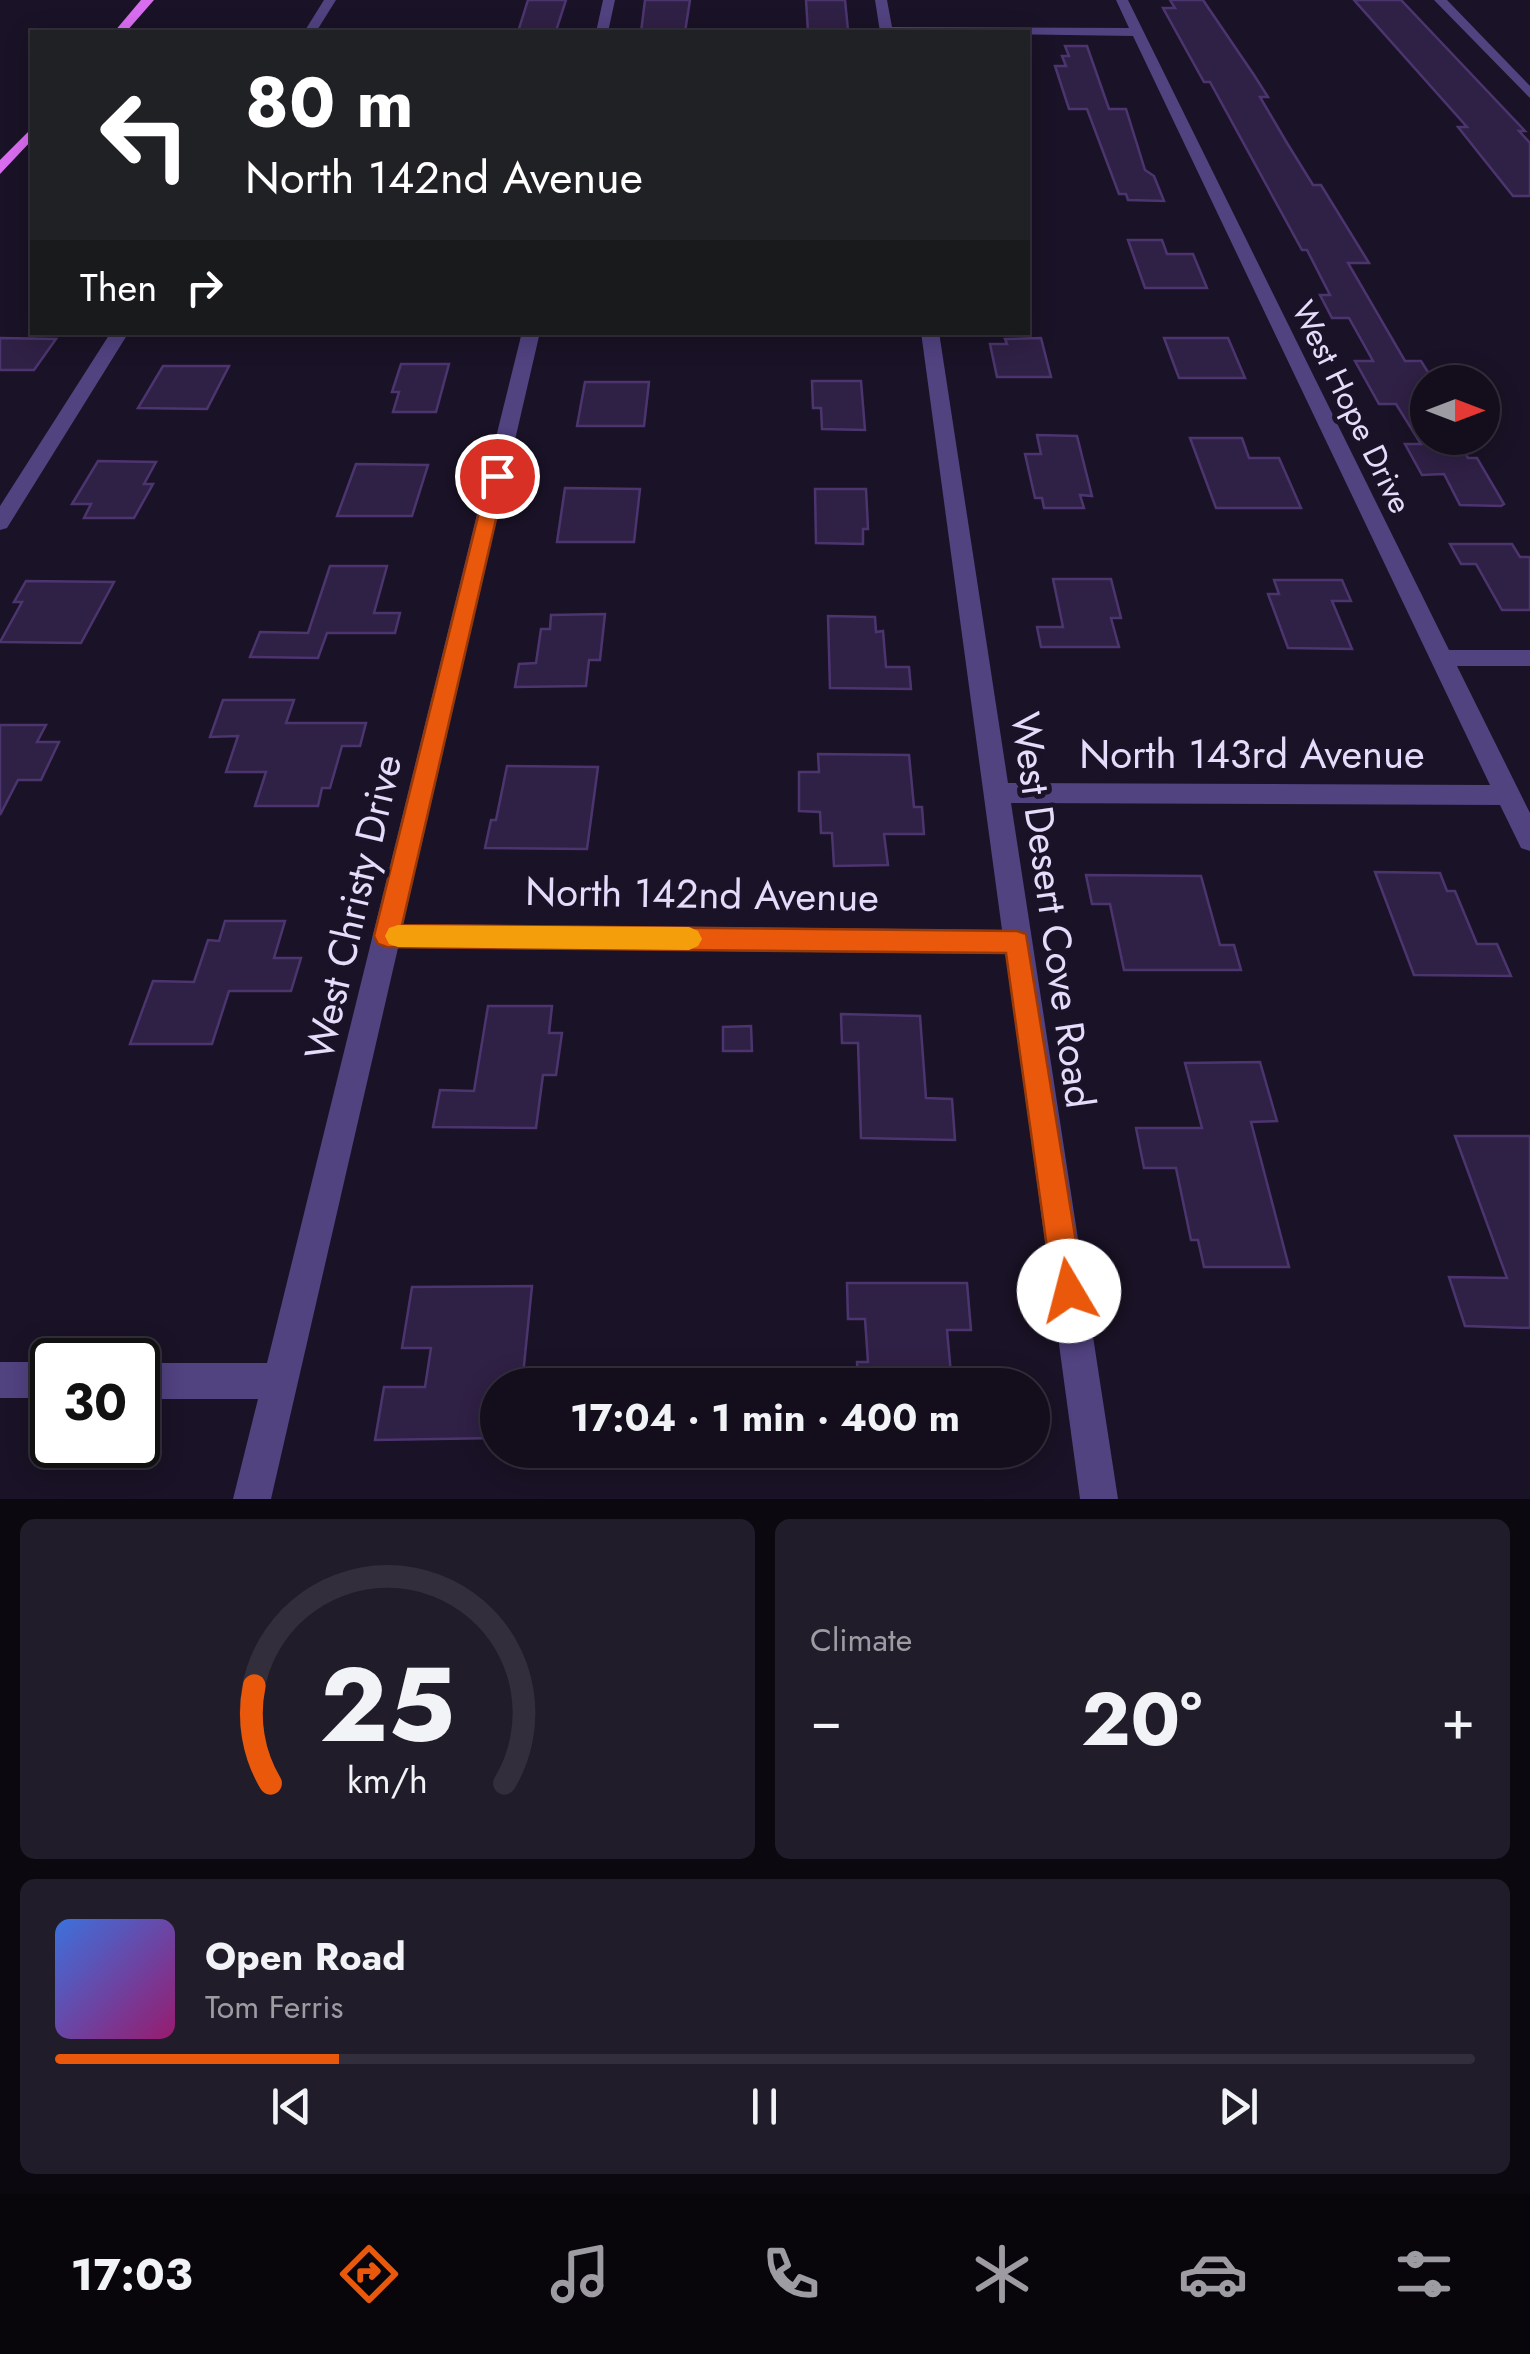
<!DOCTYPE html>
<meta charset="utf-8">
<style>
:root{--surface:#140e1c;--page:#211c29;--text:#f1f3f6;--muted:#9d9ca3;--line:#332e3b;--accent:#ea580c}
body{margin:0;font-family:Jost,sans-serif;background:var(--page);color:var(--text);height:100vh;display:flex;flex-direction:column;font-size:38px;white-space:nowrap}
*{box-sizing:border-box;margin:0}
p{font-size:32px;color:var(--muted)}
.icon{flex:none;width:55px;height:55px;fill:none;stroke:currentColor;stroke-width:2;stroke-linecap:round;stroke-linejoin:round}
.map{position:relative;height:1499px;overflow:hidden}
.side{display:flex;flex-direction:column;gap:20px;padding:20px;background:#0b080f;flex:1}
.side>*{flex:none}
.banner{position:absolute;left:30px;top:30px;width:1000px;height:305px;border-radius:0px;box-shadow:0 5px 25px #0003,0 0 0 2px var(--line);background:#202124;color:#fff;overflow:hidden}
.needle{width:65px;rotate:90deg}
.controls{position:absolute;left:1410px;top:365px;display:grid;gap:20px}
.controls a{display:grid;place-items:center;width:90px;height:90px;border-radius:50%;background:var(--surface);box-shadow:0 5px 25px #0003,0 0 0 2px var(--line);font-size:50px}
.speed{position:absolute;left:30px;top:1338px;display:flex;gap:20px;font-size:50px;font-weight:700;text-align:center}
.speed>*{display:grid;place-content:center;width:130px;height:130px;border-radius:50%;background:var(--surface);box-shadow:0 5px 25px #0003,0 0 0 2px var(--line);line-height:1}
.speed .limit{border:5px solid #111;border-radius:15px;background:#fff;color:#111}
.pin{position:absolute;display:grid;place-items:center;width:85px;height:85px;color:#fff;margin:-42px;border:5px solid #fff;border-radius:50%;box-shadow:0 2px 10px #0007}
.me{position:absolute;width:110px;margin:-55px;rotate:352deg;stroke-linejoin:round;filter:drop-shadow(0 0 8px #0008)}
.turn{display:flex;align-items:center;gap:35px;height:210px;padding:0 50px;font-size:45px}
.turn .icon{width:130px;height:130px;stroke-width:2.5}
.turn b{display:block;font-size:70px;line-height:85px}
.then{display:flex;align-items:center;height:95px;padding:0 50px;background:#0003;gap:20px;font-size:38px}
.big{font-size:75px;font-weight:700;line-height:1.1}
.side .card{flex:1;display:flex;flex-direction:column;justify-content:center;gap:15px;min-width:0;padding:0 35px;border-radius:15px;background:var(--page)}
.side .dial{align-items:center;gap:0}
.dial svg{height:260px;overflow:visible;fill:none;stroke:var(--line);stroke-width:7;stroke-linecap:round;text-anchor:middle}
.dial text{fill:var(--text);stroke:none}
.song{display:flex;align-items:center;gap:30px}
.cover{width:120px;height:120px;border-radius:15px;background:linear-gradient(135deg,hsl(220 70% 55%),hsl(320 70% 35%))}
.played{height:10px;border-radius:5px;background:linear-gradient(90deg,var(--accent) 20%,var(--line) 20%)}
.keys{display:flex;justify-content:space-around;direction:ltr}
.heat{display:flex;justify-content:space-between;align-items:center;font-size:55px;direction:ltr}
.side .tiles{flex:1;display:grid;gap:20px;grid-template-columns:1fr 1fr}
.card:last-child{grid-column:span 2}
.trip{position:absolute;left:480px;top:1368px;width:570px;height:100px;border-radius:50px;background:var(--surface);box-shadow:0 5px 25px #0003,0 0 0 2px var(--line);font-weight:700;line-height:100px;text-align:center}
.tabs{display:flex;height:160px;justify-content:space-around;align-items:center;background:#08060b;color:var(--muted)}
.tabs .icon{width:70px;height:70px}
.tabs .current{color:var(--accent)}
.tabs b{font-size:45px;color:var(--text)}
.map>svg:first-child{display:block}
.building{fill:#2f2045;stroke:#4c356f;stroke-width:2.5}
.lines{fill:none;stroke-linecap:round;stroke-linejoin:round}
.minor{fill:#514280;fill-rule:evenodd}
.major{fill:#d96df0;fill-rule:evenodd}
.route{fill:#ea580c;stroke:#983908;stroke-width:2.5}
.slow{fill:#f59e0b}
.labels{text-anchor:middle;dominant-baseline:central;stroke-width:10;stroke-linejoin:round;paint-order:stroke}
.far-street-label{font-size:32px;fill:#e5dbfb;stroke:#1a1226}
.street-label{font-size:40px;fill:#e5dbfb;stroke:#1a1226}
</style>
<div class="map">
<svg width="1530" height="1499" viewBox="0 0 1530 1499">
<rect width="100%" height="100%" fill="#1a1226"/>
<path class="building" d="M528,0H566L556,31L518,32Z
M645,0H690L685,32H641Z
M806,0H845L848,30L808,32Z
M1170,0H1203L1254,75L1268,97H1260L1287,143L1313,185H1321L1369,263H1348L1405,361H1421L1428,372V438H1456L1468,458H1477L1504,504L1501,506L1460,505L1444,474L1422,475L1405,444H1421L1396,404H1379L1355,361H1373L1349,318H1332L1320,295H1330L1307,250H1302L1210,82H1204L1163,8H1175Z
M1354,0H1401L1525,131H1519L1530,143V196H1513L1458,127H1467Z
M1065,46H1087L1109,109H1126L1145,170L1154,176L1164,201L1128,200L1126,194H1119L1087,109H1069L1055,66H1066L1062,56H1069Z
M1128,240H1162L1167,254H1193L1207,288H1145Z
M0,338L56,339L34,370H0Z
M1041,338L1051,377H997L990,344H1007L1005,339Z
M1164,338H1228L1245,378H1179Z
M401,364H449L436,412H393L399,392H392Z
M163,366H229L207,409L138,408Z
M812,381H861L865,430L822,429L821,408H813Z
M585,382H649L644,426H577Z
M1037,435L1077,436L1092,496L1080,495L1084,508H1044L1042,498H1035L1025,454H1041Z
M1190,438H1242L1249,458H1279L1301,508H1216Z
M98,461L156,462L144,484H153L134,518H84L91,504H72Z
M356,464L428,465L412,516H337Z
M565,488L640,489L634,542H557Z
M815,489H866L868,529H863V544L816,543Z
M1450,544H1512L1520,557H1530V610H1502L1476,564H1461Z
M330,566H387L374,613H400L395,633H327L318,658L250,657L260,632L308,633Z
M1053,579H1111L1121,618H1111L1119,647H1041L1037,627H1063Z
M1274,580H1342L1351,601H1332L1352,649L1288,648L1268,594H1279Z
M26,581L114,582L81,643L0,642L22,602H14Z
M605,614L600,660H589L586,686L515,687L519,664L536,663L541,629H550L551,615Z
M828,616L875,617L876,632L883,631L886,667H909L911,689L830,688Z
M223,700H294L286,723H366L360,746H342L330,788H322L318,806H255L266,772H226L238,736L210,737Z
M0,725H46L37,742H59L41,780H18L0,815Z
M818,754L909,755L914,807H922L924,834H884L888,865L834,866L832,833H821L820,812L799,811V772H819Z
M507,766L598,767L587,849L485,848L491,820H496Z
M1375,872L1440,873L1447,891H1455L1477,944H1497L1511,976L1414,975Z
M1086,875L1201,876L1220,945H1234L1241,970H1124L1110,904H1092Z
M225,921H285L274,958H301L291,991H229L212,1044H130L153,981L194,982L208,940L219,941Z
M488,1006H552L549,1033H562L556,1075H543L536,1128L433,1127L440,1090L474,1091Z
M841,1014L920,1016L926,1098L952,1099L955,1140L861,1138L858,1043H842Z
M751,1026L752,1051H723V1027Z
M1260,1062L1277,1121L1251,1122L1289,1267H1204L1198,1240H1191L1176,1168H1144L1136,1128H1202L1185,1063Z
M1455,1136H1530V1328L1465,1326L1449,1277L1507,1278Z
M847,1283H967L971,1330H947L952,1385H858L857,1362H868L865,1319H848Z
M532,1286L522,1385H498V1438L375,1440L384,1387H425L431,1348H402L412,1287Z"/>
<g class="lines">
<path class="minor" d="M324,0H336L316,32H304Z
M603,0H615L608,32H596Z
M875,0H887L892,27L1129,28L1116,0H1128L1449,650H1530V666H1457L1530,813V851L1521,848L1500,805L1011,803L1118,1499H1080L1006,954L398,948L271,1499H233L258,1399H138V1363H267L522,332H540L403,924L1002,930L921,332H939L1008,783L1490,785L1133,36L880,32Z
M1434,0H1447L1530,86V98Z
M111,332H129L7,528L0,530V506Z
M0,1362H52V1398H0Z"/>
<path class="major" d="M141,0H154L126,32H114Z
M32,128V140L0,174V160Z"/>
</g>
<path class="route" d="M497,471L506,476L402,925L1017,931L1026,934L1084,1291L1080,1302L1069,1307L1058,1302L1053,1291L1006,953L387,947L378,944L374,936L488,476Z"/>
<path class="slow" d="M398,925L689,927L698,931L702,939L698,946L689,950L398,947L389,944L385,936L389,928Z"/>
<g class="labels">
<g class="far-street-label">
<text transform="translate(1352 407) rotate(64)">West Hope Drive</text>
</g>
<g class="street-label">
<text x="1252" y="754">North 143rd Avenue</text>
<text transform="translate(702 894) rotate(1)">North 142nd Avenue</text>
<text transform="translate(353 907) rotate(-77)">West Christy Drive</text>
<text transform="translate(1053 910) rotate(82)">West Desert Cove Road</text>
</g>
</g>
</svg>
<div class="controls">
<a><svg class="needle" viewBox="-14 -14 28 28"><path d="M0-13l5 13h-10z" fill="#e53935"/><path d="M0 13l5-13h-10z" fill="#9d9ca3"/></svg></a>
</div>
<div class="speed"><div class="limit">30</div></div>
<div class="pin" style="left:497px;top:476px;background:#d93025"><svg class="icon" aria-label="arrive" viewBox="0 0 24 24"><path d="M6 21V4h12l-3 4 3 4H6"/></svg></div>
<svg class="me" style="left:1069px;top:1291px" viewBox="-20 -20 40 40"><circle r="19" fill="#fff"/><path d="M0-13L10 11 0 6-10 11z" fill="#ea580c"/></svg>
<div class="trip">17:04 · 1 min · 400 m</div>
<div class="banner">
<div class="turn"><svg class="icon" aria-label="left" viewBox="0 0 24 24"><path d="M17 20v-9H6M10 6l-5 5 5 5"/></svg><div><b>80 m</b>North 142nd Avenue</div></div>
<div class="then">Then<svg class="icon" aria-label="right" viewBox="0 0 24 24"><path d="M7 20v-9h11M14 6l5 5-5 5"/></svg></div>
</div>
</div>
<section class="side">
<div class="tiles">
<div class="card dial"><svg viewBox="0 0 100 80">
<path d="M14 69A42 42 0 1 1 86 69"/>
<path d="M14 69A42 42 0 0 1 9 39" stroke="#ea580c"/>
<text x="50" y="56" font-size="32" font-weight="700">25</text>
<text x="50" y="72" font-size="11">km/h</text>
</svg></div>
<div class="card"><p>Climate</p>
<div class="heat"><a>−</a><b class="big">20°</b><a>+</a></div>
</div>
<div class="card">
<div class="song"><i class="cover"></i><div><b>Open Road</b><p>Tom Ferris</p></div></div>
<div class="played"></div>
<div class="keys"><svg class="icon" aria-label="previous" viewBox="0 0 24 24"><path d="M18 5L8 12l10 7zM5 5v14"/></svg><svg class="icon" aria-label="pause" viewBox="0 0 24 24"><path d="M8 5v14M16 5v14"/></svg><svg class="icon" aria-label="next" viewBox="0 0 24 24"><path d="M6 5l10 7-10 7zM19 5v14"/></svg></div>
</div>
</div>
</section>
<nav class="tabs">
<b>17:03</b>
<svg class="icon current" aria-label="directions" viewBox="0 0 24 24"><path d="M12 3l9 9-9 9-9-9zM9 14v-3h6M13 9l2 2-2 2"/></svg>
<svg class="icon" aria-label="music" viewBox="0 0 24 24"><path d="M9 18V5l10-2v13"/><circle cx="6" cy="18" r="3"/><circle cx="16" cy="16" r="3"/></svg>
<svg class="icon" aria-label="phone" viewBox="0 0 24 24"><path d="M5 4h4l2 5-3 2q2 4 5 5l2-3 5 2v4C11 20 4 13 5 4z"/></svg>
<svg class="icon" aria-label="climate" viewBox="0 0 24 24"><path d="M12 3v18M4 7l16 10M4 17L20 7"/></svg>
<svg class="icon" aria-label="car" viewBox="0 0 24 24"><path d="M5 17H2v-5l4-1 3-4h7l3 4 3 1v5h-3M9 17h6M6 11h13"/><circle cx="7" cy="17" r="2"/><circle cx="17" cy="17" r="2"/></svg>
<svg class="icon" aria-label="filters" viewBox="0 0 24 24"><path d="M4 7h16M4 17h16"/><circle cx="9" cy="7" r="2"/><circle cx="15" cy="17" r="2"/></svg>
</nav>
